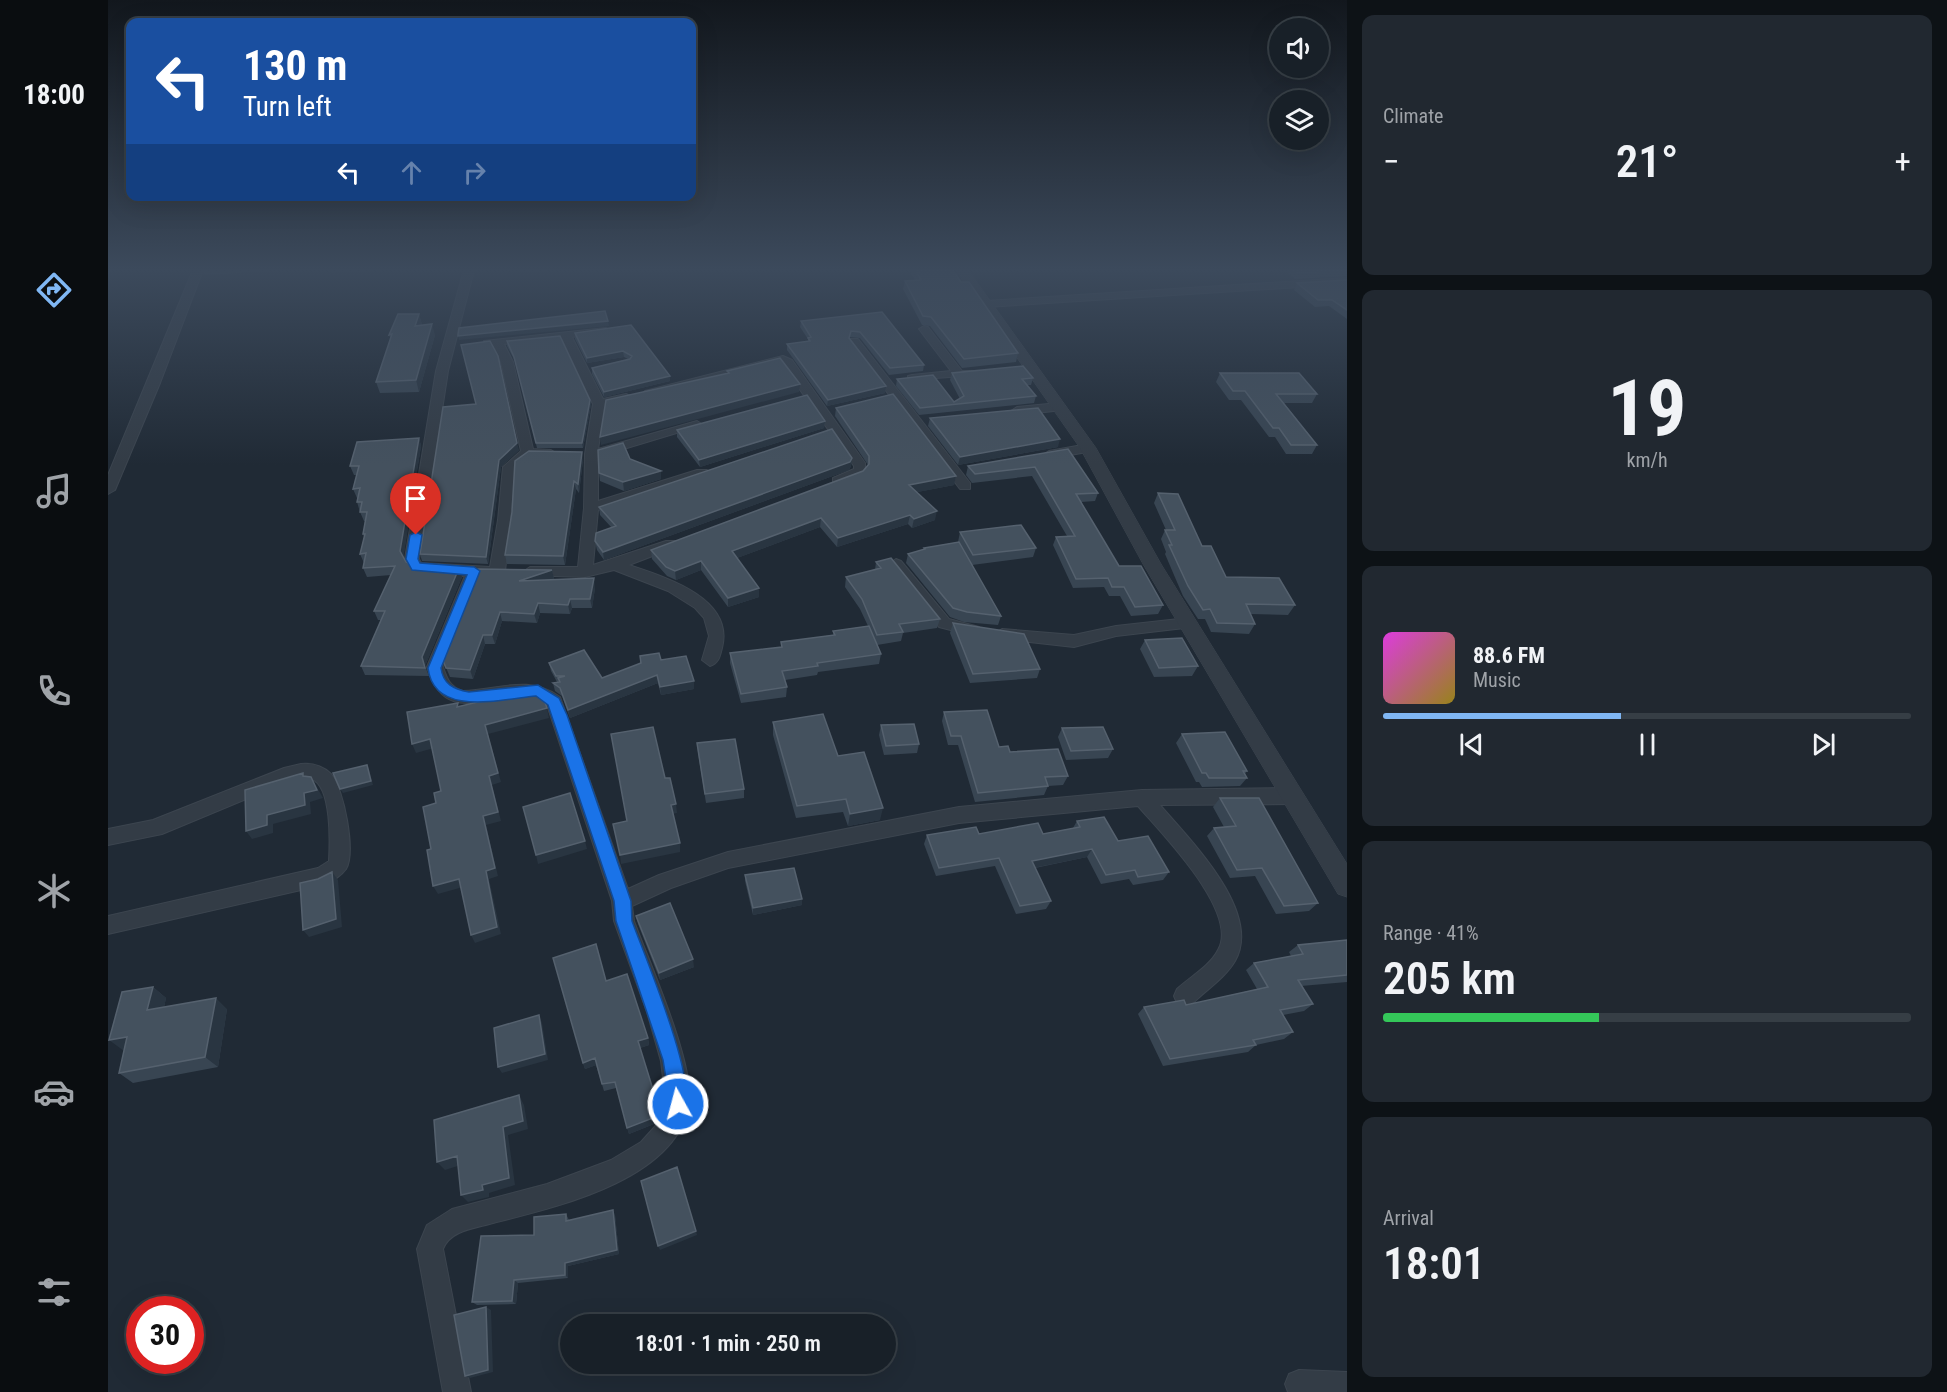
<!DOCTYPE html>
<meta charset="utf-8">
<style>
:root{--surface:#182028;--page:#212830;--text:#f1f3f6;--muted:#9fa3a8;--line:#363e45;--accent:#80b7f4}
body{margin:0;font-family:"Roboto Condensed",sans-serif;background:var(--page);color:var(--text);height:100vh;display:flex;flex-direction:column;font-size:22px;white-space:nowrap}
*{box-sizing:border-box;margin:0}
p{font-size:20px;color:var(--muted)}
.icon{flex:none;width:33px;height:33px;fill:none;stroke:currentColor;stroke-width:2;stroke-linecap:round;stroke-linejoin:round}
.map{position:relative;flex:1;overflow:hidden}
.panel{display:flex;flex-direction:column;gap:15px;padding:15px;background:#0d1216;width:600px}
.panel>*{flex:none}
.guide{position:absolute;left:18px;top:18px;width:570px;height:183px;border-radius:12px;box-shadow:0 6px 24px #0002,0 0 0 2px var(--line);background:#1a4fa0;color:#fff;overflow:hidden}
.tools{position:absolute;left:1161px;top:18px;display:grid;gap:12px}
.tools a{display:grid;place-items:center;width:60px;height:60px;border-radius:50%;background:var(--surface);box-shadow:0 6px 24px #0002,0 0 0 2px var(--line);font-size:30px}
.speed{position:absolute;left:18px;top:1296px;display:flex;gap:12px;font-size:30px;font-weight:700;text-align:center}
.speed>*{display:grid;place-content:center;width:78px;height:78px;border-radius:50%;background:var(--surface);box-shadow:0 6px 24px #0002,0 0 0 2px var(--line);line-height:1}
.speed .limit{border:9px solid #d22;background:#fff;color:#111}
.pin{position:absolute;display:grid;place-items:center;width:51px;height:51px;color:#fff;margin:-62px -26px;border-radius:50% 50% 50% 0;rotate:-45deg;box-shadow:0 0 6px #0007}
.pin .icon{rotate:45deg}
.me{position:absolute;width:66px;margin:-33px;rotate:353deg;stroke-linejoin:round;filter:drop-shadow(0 0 4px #0008)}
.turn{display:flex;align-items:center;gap:21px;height:126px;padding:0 18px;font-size:27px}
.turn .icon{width:78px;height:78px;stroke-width:2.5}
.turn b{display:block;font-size:42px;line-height:51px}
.lanes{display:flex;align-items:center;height:57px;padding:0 18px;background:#0003;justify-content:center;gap:30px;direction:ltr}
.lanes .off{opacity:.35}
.big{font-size:45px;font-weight:600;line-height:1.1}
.panel .tile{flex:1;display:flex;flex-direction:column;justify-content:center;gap:9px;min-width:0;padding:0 21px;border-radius:12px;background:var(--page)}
.panel .dial{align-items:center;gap:0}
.dial b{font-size:78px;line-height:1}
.song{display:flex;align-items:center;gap:18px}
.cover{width:72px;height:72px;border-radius:9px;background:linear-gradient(135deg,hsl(300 70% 55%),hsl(50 70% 35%))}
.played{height:6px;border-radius:3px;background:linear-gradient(90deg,var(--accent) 45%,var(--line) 45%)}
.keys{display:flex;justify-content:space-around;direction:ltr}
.heat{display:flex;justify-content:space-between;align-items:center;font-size:33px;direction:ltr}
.charge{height:9px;border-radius:4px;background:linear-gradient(90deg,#34c759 41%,var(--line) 0)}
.trip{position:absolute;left:452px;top:1314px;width:336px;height:60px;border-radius:30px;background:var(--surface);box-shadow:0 6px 24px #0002,0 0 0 2px var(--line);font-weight:600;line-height:60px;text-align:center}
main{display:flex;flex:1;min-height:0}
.tab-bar{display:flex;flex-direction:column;width:108px;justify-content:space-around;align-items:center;background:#0a0d10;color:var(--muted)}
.tab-bar .icon{width:42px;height:42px}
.tab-bar .current{color:var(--accent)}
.tab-bar b{font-size:27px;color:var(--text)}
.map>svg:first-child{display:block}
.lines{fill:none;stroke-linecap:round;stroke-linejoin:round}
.minor-casing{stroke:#3c454f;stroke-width:2}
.tertiary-casing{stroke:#3c454f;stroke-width:1}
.minor{fill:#333c46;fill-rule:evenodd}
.tertiary{fill:#333c46;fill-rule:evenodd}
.wall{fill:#384552}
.shaded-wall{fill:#293541}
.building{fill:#44515e;stroke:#55616e;stroke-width:1.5}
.route{fill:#1a73e8;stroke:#114b97;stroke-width:1.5}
</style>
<main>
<nav class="tab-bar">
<b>18:00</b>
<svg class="icon current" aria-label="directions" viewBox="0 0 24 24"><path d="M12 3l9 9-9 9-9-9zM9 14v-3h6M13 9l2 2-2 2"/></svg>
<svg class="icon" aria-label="music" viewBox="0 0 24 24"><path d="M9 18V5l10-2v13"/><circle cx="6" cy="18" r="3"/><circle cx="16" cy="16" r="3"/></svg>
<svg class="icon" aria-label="phone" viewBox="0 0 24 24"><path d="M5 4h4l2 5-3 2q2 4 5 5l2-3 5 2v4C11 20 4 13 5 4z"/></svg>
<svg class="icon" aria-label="climate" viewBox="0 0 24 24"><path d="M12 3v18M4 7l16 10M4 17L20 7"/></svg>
<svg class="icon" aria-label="car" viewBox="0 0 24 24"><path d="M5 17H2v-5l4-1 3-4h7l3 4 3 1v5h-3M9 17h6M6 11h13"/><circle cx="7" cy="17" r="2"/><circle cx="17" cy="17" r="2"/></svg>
<svg class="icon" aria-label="filters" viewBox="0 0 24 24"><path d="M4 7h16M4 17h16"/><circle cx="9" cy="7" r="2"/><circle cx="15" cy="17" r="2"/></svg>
</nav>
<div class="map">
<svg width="1239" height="1392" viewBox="0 0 1239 1392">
<rect width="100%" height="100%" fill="#202a35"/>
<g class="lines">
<defs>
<path id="minor" d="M85,270H95L52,383L7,490L0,494V475Z
M356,270H366L340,371L311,559L313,563L382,567L390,520L395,467L413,451L393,362L385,346L376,345V341L498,328V332L464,337L495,399L518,394L524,397L497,406L490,449L589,421L595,425L499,454L490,452V501L589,470H599L600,473L490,510L485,565L558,541H568V547L521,565C557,577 627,598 614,648C612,656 611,663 602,666L594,660L601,636L596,618L587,608L560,591L506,570L477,577L417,575L415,572L422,567H470L476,508L477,454L485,404L454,338L396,344L405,362L425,449L443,450L449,454L443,458L423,456L407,468L397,572L390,577L371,576L335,667C339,679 342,687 355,691C391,690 420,674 452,697L520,889L551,875L620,852L851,807L1034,790L1185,788L1191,791L1194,796L1191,801L1185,804L1052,805C1082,840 1155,912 1127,961C1117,978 1098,990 1085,1003L1077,1006L1069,1003L1066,996L1069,989C1082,977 1102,966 1110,950C1132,912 1053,833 1030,806L851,823L620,868L563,888L524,906L526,921C541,962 587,1064 581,1104C569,1180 448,1207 385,1223C368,1228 342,1230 335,1249L363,1392H335L309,1249L319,1225L344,1209L439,1184L503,1160L533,1142L552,1121L558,1103L553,1061L539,1012L506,921L504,901L439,705C399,674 341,740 319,667L357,576L321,575L303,570L297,559L328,371Z
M1239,278V284L878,307L873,304L878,301Z
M816,326L820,327L854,371H869V375L800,380V376L804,375L843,371L811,329Z
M742,339H750L862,483V489H852L742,343Z
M675,356L684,360L757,463V474L735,484H725V478L746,469V466L673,363L543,394L537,391Z
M951,403L957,407L955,410L909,415L903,411L909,407Z
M980,444L986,448L984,451L941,459L935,455L941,451Z
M788,559L793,561L841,619L871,627L874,631L871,635L866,636L831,627L783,567L781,564Z
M1080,618L1088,623L1085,627L1008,636L966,647L894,639L886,634L894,629L966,635L1008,626Z
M193,764C204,763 215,766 223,774C236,789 248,852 238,869C233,876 223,882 215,885L0,934V916L210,868L221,861C222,843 224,787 204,779C198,776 190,779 184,780L54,834L0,845V829L45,820L176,768Z
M1191,1370L1239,1372V1392H1180L1177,1384L1181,1374Z"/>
<path id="tertiary" d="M848,270H860L988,448L1053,564L1239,864V897L1230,894L1035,564L972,448Z"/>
</defs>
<use href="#minor" class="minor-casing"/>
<use href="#tertiary" class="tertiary-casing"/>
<use href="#minor" class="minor"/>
<use href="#tertiary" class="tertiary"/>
</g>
<path class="wall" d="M94,270H167L166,271L96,275Z
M222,270H289L223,273Z
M409,270H441V271L410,272Z
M801,270H845L853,282L910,353L908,362L854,368L822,326L814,325L795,289L797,281L807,280Z
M1176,270H1239V276L1187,279Z
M1239,280V319L1221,306L1207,307L1186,290L1189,283Z
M774,312L816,365L815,371L781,375L752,338L742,337L741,339L777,393L719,406L679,350V344L700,341V339L692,327L693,321Z
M311,314L314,325L327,335L311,392L272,393L268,382L283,339L281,335Z
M523,325L562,376V381L496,397L484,374V368L520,359L516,357L479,363L467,339V333Z
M399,341L483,404L475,448H429L407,361L399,346Z
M844,373L925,378L923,385H919L928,396L926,403L811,415L788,386L789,379L846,402L852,399L842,380Z
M1112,373L1209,394L1204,403H1176L1209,445L1204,454H1178L1167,437H1161L1133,400H1121L1108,382Z
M335,407L411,450L393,467L380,564L314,561L312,554Z
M728,408L848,476L846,485L809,492L827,520L804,528L800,524L729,547L712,527L629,558L651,597L620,607L593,570L568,580L559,576L544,559L543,550L755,471L760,465L727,416Z
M822,418L950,447L850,465L820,426Z
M717,421L716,428L592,467L569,437V430Z
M311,438L313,446L295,558L298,562L304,565L354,577L317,666L321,676L257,675L253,666L273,620H270L266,611L283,575L259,577L255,568L256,563L252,554L256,537L255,534L257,521H256L252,512L249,502L250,498H249L245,489L249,475H246L242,466Z
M960,449L990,493L987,501L973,502L1011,566L1055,605L1050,614L1023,616L1012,596H1001L996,587L965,588L945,545L948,537L959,536L924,476L864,483L858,475L860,466Z
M744,458L743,466L741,470L496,560L489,550L487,541L503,527L492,515L491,507Z
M522,459L553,471V479L516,491L492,481L491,473Z
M475,460L471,493L468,489L457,565L399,564L397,555Z
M1050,493L1094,546L1118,577L1187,605L1180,615L1142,614L1147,624L1141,634L1103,632L1097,619H1090L1075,596L1057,554L1058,552L1053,539L1057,530H1058L1046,503Z
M852,532L928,548L925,557L864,565L893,616L890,625L856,622L842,617L798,563L800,554L815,550L816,548L850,542Z
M768,562L832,619L829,628L795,633L793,641L769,645L773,654L771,664L710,672L709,675L677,680L679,687L678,697L633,703L622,663V653L673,647V642L725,635V631L760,626L752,609L737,587L738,577L767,570Z
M444,570L446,579L443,580L487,588L484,608H464L462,614L432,613L429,623L394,621L387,644H377L365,679L342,677L334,658Z
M845,623L932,669L929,678L862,683L842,633Z
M1037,640L1090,666L1084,676L1046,677L1032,649Z
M532,656L553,660L586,689L553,695L550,683L462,718L454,696L447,691L445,683L449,682L443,671L441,663L494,678L532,664Z
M836,712L891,747L960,776L955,785L940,786L936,795L867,802L850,745H840L834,721Z
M665,722L730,756L772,820L740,826L735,812L688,818L665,735Z
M773,725L811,744L809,753L776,755L771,735Z
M954,728L1005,749L1000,758L958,760L950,737Z
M1074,734L1139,771L1137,774L1139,778L1132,786L1094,787L1091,782H1088L1068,743Z
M589,743L636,789V798L598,803L590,753Z
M1112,798L1210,903L1201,911L1168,914L1147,876L1122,878L1099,836L1106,828L1116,827L1105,807Z
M969,821L1010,841L1061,872L1055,880L1025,885L1021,879L993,884L979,857L927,868L943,901L938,909L908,914L887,866L828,876L816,844L819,835L935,834L965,828Z
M637,875L694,899V905L645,915L637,881Z
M528,916L586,967L552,980L530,924Z
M1239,940V982L1193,986L1205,1004L1196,1011L1175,1015L1185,1032L1176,1039L1148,1045L1140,1052L1055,1066L1030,1014L1036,1007L1078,1005L1149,989L1138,970L1146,963L1183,956L1181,952L1190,945Z
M498,981L540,1038L541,1045L532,1048L552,1115L546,1124L521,1134L508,1088L496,1091L488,1065L477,1069L475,1063Z
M45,987L58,998L56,1007L119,1009L110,1067L25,1083L11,1073Z
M458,1214L461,1220L507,1215L511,1254L460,1266V1278L410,1283L408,1304L369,1305L364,1302L426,1235Z"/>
<path class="shaded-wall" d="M311,314L314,325L307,326Z
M500,321L501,326L351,340L350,336Z
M324,324L327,335L311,392L308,380Z
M515,351L516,357L479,363V358Z
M562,376V381L496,397V392Z
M692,384L691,392L493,445L492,437Z
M778,386L777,393L719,406L720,400Z
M482,400L483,404L475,448L474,443Z
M717,421L716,428L592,467L591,460Z
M311,438L313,446L295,560L292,551Z
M952,439L950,447L850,465L852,457Z
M409,443L411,450L393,467L380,564L378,557L391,460Z
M474,452L475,460L471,493L470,484Z
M744,458L743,466L741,470L496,560L495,552Z
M553,471V479L516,491L515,482Z
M848,476L846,485L800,494L801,485Z
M466,481L468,489L457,565L455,556Z
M829,511L827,520L804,528L806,519Z
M802,515L800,524L729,547L730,538Z
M713,518L712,527L624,560V551Z
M593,561V570L568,580L567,571Z
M351,568L354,577L317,666L314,657Z
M444,570L446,579L414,591L411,581Z
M486,578L487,588L484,608L482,599Z
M651,588V597L620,607V598Z
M462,599L464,608L462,614L460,605Z
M430,603L432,613L429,623L426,614Z
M392,612L394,621L387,644L384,635Z
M375,635L377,644L365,679L362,670Z
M549,675L550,683L462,718L460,710Z
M586,681V689L553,695L552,687Z
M439,708L441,718L380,734L393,782L384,785L393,821L378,825L390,876L381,879L393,934L367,943L363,935L378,871L375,816L381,776L377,725Z
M322,739L326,748L308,753L304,744Z
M259,765L261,769L265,785L235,793L232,789Z
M203,777L215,798L202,802L203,814L165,824V833L144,839L138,831L159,815L196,793Z
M568,804L569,813L563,814V805Z
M775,808L772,820L740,826L742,814Z
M477,841L479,849L430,864L428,855Z
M572,843V852L513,864L512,855Z
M984,849L979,857L920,869L924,861Z
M224,872L230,880L234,927L201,937L195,930Z
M351,879L355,887L330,894L325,886Z
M694,899V905L645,915V908Z
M585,959L586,967L552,980L551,973Z
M45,987L58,998L53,1021L39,1010Z
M108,998L119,1009L110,1067L97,1057Z
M431,1015L434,1023L440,1060L394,1073L390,1067Z
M19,1037L16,1051L1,1040Z
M540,1038L541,1045L532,1048L530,1041Z
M487,1058L489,1065L477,1069L475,1063Z
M411,1095L416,1105L420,1129L400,1135L407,1185L381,1193V1197L360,1202L353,1195L374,1185L395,1127Z
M551,1109L552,1115L546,1124L521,1134L519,1128Z
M349,1156L356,1164L337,1170L329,1162Z
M505,1210L507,1215L511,1254L460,1266V1278L457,1275V1263Z
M588,1231L589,1235L552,1250L550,1246Z
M406,1280L410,1283L408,1304L404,1301Z
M378,1307L383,1310L385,1372L362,1378L357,1376Z"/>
<path class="building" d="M807,270H845L853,282H861L910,353L856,359L823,317L815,316L797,281L813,280Z
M1186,270H1239L1190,273Z
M1239,280V310L1224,300H1210L1189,283Z
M497,311L500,321L350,336V334L351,328Z
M774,312L816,365L782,368L752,332L743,331L741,338L778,386L720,400L679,344L702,341L700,338L703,337L693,321Z
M290,314H311L307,326L324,324L308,380L268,382L284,334L281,335Z
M523,325L562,376L496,392L484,368L522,359L524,356L515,351L479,358L467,333Z
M452,336L482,400L474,443H428L406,357L399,341Z
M382,341L390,356L409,443L391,460L378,557L312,554L335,407L368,404L353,345Z
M672,358L692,384L492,437L498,400L621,373L619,371Z
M915,366L925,378L914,379L928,396L812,408L789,379L825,375L846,402L856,396L844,373Z
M1112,373H1191L1209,394H1168L1209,445H1183L1171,428H1165L1137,391H1125Z
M785,394L848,476L801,485L829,511L806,519L802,515L730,538L713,518L624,551L651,588L620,598L593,561L567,571L558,567L543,550L755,471L761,464V456L728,408Z
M699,395L717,421L591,460L569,430Z
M930,408L952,439L852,457L822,418Z
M724,429L744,458L742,462L495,552L487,541L488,533L508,526L491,507Z
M311,438L292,551L298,562L304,565L351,568L314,657L317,668L253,666L277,611H266L287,566L255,568L258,553L252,554L257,534H255L259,512H252L254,502H249L252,488L245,489L251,466H242L249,442Z
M515,443L522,459L553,471L515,482L491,473L490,450Z
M960,449L990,493L968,494L992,534L1011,566H1033L1055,605L1027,607L1016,587H1004L1000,578L968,579L948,537L967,536L927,467L867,474L860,466Z
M421,451L474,452L470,484L466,481L455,556L397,555L404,512L407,461Z
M1050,493L1070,494L1094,546H1103L1118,577L1171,578L1187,605L1138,604L1147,624L1109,623L1102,609L1095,610L1080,586L1061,545H1064L1057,530H1067Z
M913,525L928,548L865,555L852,532Z
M851,542L893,616L859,612L845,608L800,554L817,549L816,548Z
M783,558L832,619L791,624L795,632L769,635L754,599L738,577L773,568L768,562Z
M370,569L444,570L411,581L486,578L482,599H462L460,605L430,603L426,614L392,612L384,635H375L362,670L338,668L334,658Z
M845,623L916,634L932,669L865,674Z
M761,626L773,654L709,663L710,666L674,671L679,687L633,694L622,653L674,647L673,642L727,635L725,631Z
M1074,638L1090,666L1051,668L1037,640Z
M476,650L494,678L533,663L532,656L551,653L553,660L578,656L586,681L552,687L549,675L460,710L452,688L445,683L452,682L450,678L457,676H448L441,663Z
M420,690L435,697L439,708L377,725L390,773L381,776L390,812L375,816L387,868L378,871L389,927L363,935L351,879L325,886L319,850L323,849L315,807L328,803L326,793L333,791L322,739L304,744L299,712L350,703L349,707Z
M879,710L891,747L900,746L902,752L950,749L960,776L937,777L940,786L870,793L853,736H843L836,712Z
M715,714L730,756L756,752L775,808L742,814L738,799L689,806L665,722Z
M806,724L811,744L778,746L773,725Z
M545,727L557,778H562L568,804L563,805L572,843L512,855L505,824L519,821L503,734Z
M995,727L1005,749L963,751L954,728Z
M1117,732L1139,771H1135L1139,778H1101L1098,773H1094L1074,734Z
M627,739L636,789L597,794L589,743Z
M259,765L263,781L232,789L225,773Z
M195,773V776L203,777L209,790L196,793L197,805L159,815V825L138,831L137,790Z
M462,793L477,841L428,855L415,807Z
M1112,798H1151L1210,903L1176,906L1154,868L1129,870L1106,828L1128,826Z
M996,817L1010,841L1040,836L1061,872L1030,877L1027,870L998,875L984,849L924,861L943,901L912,906L891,858L831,868L819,835L868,827L871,834L930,823L935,834L972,827L969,821Z
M686,868L694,899L645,908L637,875Z
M224,872L228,919L195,930L192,883L210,879Z
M562,903L585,959L551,973L528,916Z
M1239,940V975L1190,980L1205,1004L1172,1010L1185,1032L1145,1040L1148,1045L1062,1059L1036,1007L1076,1000L1078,1005L1160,987L1146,963L1195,954L1190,945Z
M488,944L498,981L519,974L540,1038L530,1041L551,1109L545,1118L519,1128L507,1082L494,1084L487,1058L475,1063L445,958Z
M45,987L39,1010L108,998L97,1057L11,1073L19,1037L1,1040L14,992Z
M431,1015L437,1054L390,1067L386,1028Z
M411,1095L415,1121L395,1127L401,1178L374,1185L375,1190L353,1195L349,1156L329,1162L326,1120Z
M569,1167L588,1231L550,1246L533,1181Z
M505,1210L509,1250L457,1263V1275L406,1280L404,1301L364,1302L373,1236L426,1235V1217L458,1214V1221Z
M378,1307L380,1370L357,1376L346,1315Z"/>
<linearGradient id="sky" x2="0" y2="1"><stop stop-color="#12171d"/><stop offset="0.58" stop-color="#3c4a5c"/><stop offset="1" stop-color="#3c4a5c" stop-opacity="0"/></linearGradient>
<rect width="1239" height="465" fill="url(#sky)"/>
<path class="route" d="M308,532L314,535L310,559L312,563L366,567L372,571L333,668C335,684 345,689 361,692L430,685L451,698L459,715L523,901L524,921C537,957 589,1079 577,1110L570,1113L563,1110L555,1060L508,921L506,901L440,705L428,696C394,699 326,718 320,668L359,575L304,570L298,559L302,535Z"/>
</svg>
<div class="tools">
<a><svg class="icon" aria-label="sound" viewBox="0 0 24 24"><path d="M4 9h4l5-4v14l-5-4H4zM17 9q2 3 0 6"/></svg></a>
<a><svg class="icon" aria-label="layers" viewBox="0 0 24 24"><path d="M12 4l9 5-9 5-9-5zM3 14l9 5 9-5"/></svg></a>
</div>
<div class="speed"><div class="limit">30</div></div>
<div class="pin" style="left:308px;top:535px;background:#d93025"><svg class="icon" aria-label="arrive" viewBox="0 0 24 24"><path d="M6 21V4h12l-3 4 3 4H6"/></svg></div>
<svg class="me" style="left:570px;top:1104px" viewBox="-20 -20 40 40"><circle r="17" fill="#1a73e8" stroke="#fff" stroke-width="3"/><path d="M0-11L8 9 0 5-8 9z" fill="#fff"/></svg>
<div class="trip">18:01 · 1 min · 250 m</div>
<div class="guide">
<div class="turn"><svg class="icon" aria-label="left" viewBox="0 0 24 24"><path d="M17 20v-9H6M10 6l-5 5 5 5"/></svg><div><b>130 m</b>Turn left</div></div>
<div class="lanes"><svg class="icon" aria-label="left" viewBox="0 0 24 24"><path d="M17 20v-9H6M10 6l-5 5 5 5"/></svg><svg class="icon off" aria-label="ahead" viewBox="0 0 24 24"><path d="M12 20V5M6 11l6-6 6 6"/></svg><svg class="icon off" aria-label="right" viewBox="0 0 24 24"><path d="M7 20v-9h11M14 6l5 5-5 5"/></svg></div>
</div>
</div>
<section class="panel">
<div class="tile"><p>Climate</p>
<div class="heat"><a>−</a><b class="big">21°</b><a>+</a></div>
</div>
<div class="tile dial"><b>19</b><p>km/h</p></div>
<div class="tile">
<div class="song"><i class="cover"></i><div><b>88.6 FM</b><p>Music</p></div></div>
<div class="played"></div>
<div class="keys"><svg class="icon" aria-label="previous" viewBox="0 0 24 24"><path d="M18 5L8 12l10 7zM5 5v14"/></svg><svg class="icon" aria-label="pause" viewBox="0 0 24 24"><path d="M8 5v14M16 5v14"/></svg><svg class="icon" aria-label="next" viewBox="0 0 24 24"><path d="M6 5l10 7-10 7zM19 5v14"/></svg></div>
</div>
<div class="tile"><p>Range · 41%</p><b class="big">205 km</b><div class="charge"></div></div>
<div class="tile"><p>Arrival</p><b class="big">18:01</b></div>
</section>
</main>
